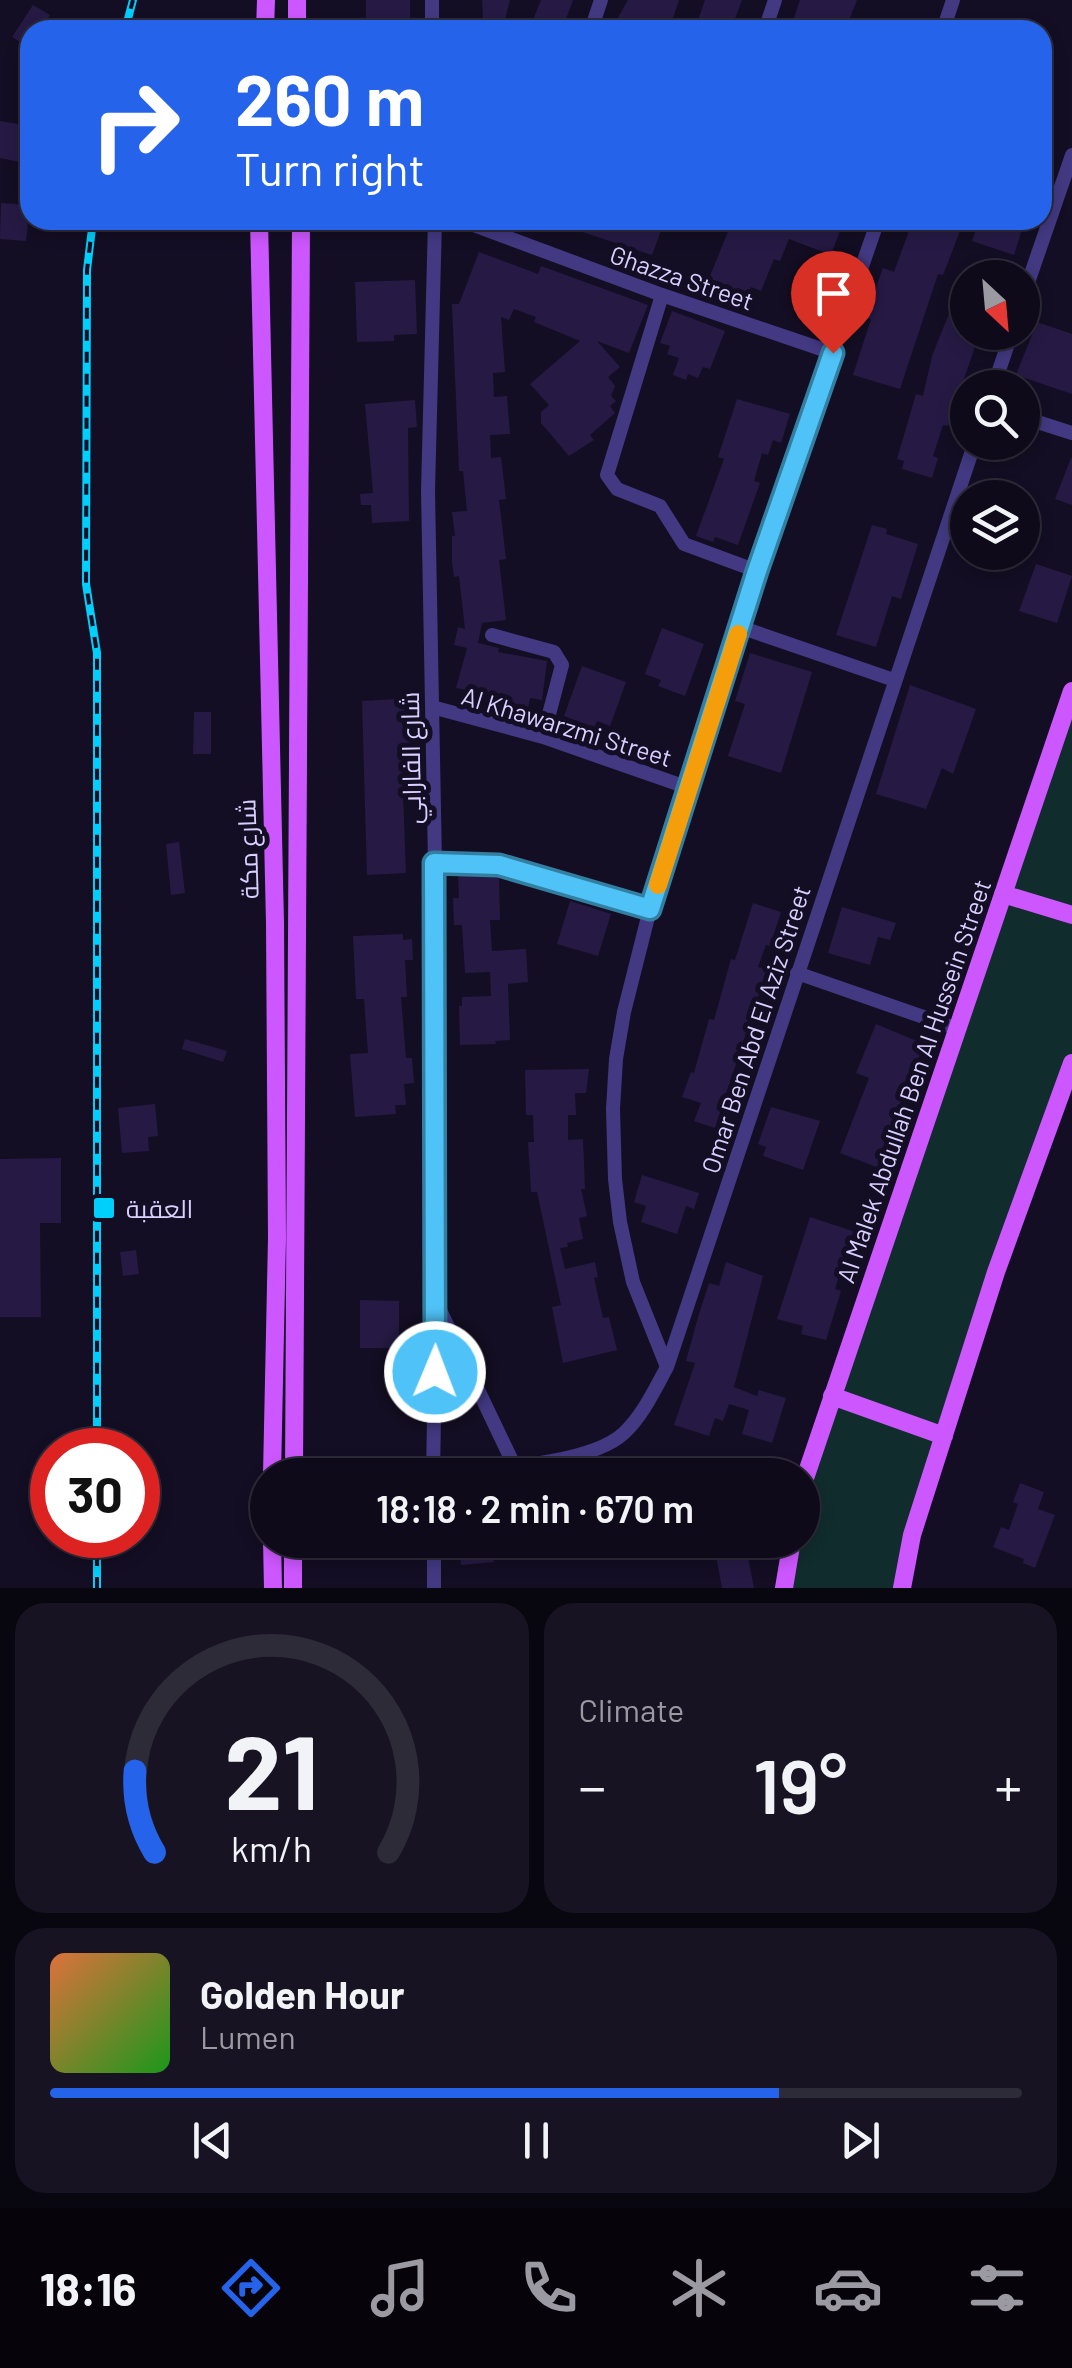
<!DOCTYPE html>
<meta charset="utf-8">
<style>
:root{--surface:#0e0a1a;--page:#171323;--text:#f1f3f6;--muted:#9b9aa2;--line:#2e2b39;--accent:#2563eb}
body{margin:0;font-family:Barlow,Cairo,sans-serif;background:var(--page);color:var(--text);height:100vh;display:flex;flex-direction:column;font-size:38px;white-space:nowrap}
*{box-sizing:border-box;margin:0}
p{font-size:32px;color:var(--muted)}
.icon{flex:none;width:55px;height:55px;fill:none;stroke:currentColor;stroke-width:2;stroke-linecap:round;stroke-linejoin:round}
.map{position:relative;height:1588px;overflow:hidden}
.drawer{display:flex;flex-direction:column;gap:15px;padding:15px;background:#08060e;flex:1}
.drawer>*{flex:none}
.top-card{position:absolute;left:20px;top:20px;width:1032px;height:210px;border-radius:30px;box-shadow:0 5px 15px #0003,0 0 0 2px var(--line);background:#2563eb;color:#fff;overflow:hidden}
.needle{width:65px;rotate:154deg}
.controls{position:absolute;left:950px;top:260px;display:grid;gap:20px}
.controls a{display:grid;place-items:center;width:90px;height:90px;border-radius:50%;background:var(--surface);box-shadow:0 5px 15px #0003,0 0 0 2px var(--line);font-size:50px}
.speed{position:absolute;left:30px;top:1428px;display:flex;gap:20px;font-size:50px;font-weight:700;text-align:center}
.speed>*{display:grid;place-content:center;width:130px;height:130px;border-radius:50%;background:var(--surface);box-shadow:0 5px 15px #0003,0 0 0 2px var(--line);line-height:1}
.speed .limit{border:15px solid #d22;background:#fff;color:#111}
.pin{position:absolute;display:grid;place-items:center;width:85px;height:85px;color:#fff;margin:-102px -42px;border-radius:50% 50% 50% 0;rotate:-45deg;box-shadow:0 0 10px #0007}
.pin .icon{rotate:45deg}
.me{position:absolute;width:110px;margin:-55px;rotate:1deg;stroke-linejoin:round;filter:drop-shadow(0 0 8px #0008)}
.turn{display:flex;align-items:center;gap:35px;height:210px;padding:0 50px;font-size:45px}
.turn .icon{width:130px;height:130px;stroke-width:2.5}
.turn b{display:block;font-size:70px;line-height:85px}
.big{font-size:75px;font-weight:600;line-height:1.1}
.drawer .card{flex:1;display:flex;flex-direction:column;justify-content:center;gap:15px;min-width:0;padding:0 35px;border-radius:30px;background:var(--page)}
.drawer .dial{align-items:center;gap:0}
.dial svg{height:260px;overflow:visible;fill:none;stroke:var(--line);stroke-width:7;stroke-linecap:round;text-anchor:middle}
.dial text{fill:var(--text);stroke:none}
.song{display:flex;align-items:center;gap:30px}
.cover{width:120px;height:120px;border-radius:15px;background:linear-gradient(135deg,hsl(20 70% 55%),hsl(120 70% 35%))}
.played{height:10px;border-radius:5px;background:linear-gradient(90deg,var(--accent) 75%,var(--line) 75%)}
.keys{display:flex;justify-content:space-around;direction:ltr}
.heat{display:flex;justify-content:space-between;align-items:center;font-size:55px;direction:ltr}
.drawer .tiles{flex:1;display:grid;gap:15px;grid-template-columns:1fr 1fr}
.card:last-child{grid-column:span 2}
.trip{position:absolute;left:250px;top:1458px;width:570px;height:100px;border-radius:50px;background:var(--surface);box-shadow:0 5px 15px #0003,0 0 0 2px var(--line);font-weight:600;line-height:100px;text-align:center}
.menu{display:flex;height:160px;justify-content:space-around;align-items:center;background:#06040a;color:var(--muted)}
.menu .icon{width:70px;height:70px}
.menu .selected{color:var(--accent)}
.menu b{font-size:45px;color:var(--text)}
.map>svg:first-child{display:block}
.green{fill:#112c2d}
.building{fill:#261a44}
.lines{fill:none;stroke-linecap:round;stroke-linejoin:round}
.minor{stroke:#423982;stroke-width:14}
.major{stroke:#cd57ff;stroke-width:18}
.rail-casing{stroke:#00cefb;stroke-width:8}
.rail{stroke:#130e23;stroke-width:4;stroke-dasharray:11;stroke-linecap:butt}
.route-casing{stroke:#337fa1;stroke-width:25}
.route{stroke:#4fc3f7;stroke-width:18}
.slow{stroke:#f59e0b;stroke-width:18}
.poi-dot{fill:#00cefb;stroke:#130e23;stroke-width:4}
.labels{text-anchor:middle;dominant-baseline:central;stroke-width:10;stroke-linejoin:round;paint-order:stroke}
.street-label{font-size:25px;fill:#d9d0ff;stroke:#130e23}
.poi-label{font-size:25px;fill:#d9d0ff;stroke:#130e23;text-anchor:start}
</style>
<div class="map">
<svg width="1072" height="1588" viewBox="0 0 1072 1588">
<rect width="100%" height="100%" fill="#130e23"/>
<path class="green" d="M1072,706V1055L913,1560L909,1588H792L799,1540H802L804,1504Z"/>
<path class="building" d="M366,0H410V30H366Z
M482,0H510L504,23H495V30H469L471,20L483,18Z
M541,0H573L562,30H529Z
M628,0H679L669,30H611Z
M705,0H742L731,30H701L696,26Z
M800,0H857L845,30H790Z
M33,5L50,15L41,30H30V48L12,37Z
M0,121L30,126V164L0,158Z
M1,203L30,205L26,241L0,239Z
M665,220L652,255L549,221V220Z
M709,220H844L831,255L789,239L780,261L774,259L761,291L751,287L747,296L708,281L729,229L709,223Z
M913,220H930L960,231L943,275L938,274L900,389L853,375L871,319L865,317L883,268L894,272Z
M979,220H1025L1014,255L972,241Z
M479,252L538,274L541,266L648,305L629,353L597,341L620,367L608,377L615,386L611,396L616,401L610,406L615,413L590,435L594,440L569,456L541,423V412L549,405L530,384L580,341L534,322L536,317L514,309L509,320L501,317L505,372L493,373L494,397L507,396L510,434L490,435L491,458L501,457L506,499L499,500L506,559L499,560L506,620L482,623L478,643L499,648L498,652L547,661L542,700L530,698L528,708L502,704L503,697L456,688L467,648L454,645L458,627L465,629L459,576L454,577L452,562V536H455L452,512L467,511L463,471H459L452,304H459Z
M415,280L417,334L394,335V341L357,342L355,282Z
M672,311L725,331L710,369L703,367L698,378L688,374L686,380L673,375L679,358L667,354L670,346L660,343Z
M950,311L968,318V332H980L948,426L943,425L933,456L938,458L932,478L902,469L904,461L897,459L916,394L923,396L932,356Z
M1037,322L1072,334V394L1016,375Z
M737,399L790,414L781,443L773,440L768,455L762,453L754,481L760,483L738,545L715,537L713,542L696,536L724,459L718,457Z
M415,400L417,427L408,428L409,521L372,523L371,505H361L360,494L373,493L365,404Z
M1071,458H1072V505L1055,499Z
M872,525L887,529L886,534L918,544L901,599L892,596L876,647L836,635Z
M1036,564L1072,576L1057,623L1019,611Z
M662,628L704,644L685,696L658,686L661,680L645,674Z
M750,653L812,672L781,773L728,756L745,704L735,701Z
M582,666L626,682L610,726L597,721L592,734L577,729L580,722L564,716Z
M910,685L976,709L953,774L942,768L926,809L876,794Z
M415,698L418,747L411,748L412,767L402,768L406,873L367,875L362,701Z
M194,712H211V754H193Z
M179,842L185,893L171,895L166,844Z
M458,874L499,876L500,920H490L492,951L526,949L528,982L508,984L510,1040L495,1041L496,1044L460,1045L459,1006H462V997L491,996L490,972L465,973L462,925H454L453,898H459Z
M570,901L611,914L598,956L557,944Z
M753,903L781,912L770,946L766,945L758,967L767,969L715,1128L694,1121L701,1103L682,1097L691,1072L694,1073L709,1019L714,1020L731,959L735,960Z
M842,907L896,923L890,940L878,937L870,965L828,953Z
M403,934V940L412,939L413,960H405L407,997H401L406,1058H412L414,1083L404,1084L406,1105H395L396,1114L355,1117L350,1054L368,1053L364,999H356L353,936Z
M876,1024L924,1044L900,1105L903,1106L879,1168L840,1153L869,1078L856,1073Z
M185,1039L227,1051L223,1062L182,1049Z
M589,1069L586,1093H575L576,1115H568V1140L583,1139L585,1189H581L587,1216L579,1218L583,1239L567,1243L568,1247L560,1248L565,1269L595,1262L598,1277L594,1278L603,1318L609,1317L617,1350L563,1363L552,1307L561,1305L537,1192H531L528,1142H534L533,1115H526L525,1070Z
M155,1104L158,1136L148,1137L149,1151L122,1153L118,1108Z
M771,1107L820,1121L803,1170L763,1156L766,1147L758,1144Z
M61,1158V1223H40L41,1317H0V1159Z
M642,1175L699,1193L694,1209L686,1206L677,1234L641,1222L646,1206L634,1202Z
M810,1217L862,1234L858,1248L849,1245L835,1289L841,1291L826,1340L801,1334L803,1326L777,1319Z
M136,1250L139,1274L123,1276L120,1252Z
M726,1262L763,1276L734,1387L757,1396L759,1390L786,1398L772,1443L742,1434L749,1410L729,1404L723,1421L715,1418L709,1436L674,1425L695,1363L686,1361L698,1317L709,1283L719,1286Z
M360,1300L399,1301V1348H360Z
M1020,1483L1044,1492L1038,1509L1055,1515L1035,1568L1023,1563L1024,1559L993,1547L1001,1527L1009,1530L1018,1504L1013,1502Z
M459,1540H491L494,1562L461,1565Z
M713,1540H753L756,1556L748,1557L754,1588H722Z"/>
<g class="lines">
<path class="minor" d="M432,0V30
M591,30L601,0
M765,30L775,0
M943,30L953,0
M460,220L662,295L833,353
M662,295L607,475L617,489L660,506L684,544L757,571
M1022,300L1072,155
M993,388L1012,332
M1022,417L1072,433
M740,627L894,680
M492,635L554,652L562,665L543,737
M432,707L543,737L689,788
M435,863L499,865L650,909
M797,973L958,1029
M439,1308L514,1465
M667,1367L633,1282L620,1222L615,1179L613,1109L616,1059L624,1012L650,909L757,571L878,220
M433,1474C482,1469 589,1466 624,1433C643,1415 655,1389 667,1367L975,442
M433,1475L436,1303L435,863L428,491L435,220
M434,1540V1588"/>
<path class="major" d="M297,0V30
M265,30L266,0
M259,220L275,923L277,1238L272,1475
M1003,894L1072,915
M832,1396L944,1436
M294,1475L301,220
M802,1487L1072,691
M272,1540L273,1588
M293,1588V1540
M784,1588L792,1540
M902,1588L912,1535L996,1272L1072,1063"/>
<defs>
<path id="rail" d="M125,30L133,0
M93,220L87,270L86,584L97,653V1450
M97,1588V1535"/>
</defs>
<use href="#rail" class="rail-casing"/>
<use href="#rail" class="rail"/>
</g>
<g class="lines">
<defs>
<path id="route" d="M435,1372L434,863L499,865L650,909L757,571L833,353"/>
</defs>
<use href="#route" class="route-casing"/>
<use href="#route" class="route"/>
<path class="slow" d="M658,885L738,634"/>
</g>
<rect class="poi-dot" x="92" y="1196" width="24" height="24" rx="5"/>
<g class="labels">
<g class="street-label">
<text transform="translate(682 277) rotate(19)">Ghazza Street</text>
<text transform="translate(567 726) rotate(17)">Al Khawarzmi Street</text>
<text transform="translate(410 758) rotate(-91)">شارع الفارابي</text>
<text transform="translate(247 849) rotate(-92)">شارع مكة</text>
<text transform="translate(755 1029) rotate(-72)">Omar Ben Abd El Aziz Street</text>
<text transform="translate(913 1081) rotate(-71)">Al Malek Abdullah Ben Al Hussein Street</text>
</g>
<g class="poi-label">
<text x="126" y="1208">العقبة</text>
</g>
</g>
</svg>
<div class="controls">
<a><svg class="needle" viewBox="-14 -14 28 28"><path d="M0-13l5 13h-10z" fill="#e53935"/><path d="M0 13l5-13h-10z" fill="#9b9aa2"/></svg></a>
<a><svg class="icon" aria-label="search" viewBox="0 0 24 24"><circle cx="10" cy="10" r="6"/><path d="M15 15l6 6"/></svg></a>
<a><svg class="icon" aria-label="layers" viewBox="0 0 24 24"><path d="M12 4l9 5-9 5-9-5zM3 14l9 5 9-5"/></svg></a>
</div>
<div class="speed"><div class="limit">30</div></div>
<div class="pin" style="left:833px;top:353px;background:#d93025"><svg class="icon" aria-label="arrive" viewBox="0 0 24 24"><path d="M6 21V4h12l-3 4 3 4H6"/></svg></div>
<svg class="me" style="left:435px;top:1372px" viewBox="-20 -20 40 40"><circle r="17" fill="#4fc3f7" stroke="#fff" stroke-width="3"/><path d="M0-11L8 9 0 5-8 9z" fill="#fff"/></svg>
<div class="trip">18:18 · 2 min · 670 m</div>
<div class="top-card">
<div class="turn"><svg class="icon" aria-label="right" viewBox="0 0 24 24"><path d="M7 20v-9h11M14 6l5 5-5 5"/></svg><div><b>260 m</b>Turn right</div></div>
</div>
</div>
<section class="drawer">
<div class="tiles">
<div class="card dial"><svg viewBox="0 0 100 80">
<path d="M14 69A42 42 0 1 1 86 69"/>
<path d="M14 69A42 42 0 0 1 8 44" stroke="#2563eb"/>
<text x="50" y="56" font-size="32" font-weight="700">21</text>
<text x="50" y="72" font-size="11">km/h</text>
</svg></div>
<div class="card"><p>Climate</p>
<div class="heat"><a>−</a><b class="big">19°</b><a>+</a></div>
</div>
<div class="card">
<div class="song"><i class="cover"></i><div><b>Golden Hour</b><p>Lumen</p></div></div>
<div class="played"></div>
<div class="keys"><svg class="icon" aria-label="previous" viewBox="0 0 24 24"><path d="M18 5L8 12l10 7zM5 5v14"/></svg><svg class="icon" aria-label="pause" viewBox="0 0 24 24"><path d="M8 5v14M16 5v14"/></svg><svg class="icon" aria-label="next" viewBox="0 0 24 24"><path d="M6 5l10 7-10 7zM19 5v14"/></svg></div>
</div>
</div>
</section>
<nav class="menu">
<b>18:16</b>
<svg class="icon selected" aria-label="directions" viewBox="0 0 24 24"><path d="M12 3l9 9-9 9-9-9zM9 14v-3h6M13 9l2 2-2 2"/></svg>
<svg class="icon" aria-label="music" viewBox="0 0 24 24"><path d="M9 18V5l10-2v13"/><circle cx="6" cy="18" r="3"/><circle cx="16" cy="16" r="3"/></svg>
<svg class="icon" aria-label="phone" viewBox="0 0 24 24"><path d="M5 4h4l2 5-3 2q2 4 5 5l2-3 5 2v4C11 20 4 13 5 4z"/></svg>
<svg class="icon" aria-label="climate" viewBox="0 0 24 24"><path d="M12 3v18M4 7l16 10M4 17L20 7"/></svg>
<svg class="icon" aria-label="car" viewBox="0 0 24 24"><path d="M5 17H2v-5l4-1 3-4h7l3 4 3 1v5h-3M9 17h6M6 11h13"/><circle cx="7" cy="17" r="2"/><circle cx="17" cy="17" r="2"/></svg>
<svg class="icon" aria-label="filters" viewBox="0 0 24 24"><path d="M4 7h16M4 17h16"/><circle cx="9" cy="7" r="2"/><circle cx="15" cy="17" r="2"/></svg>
</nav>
